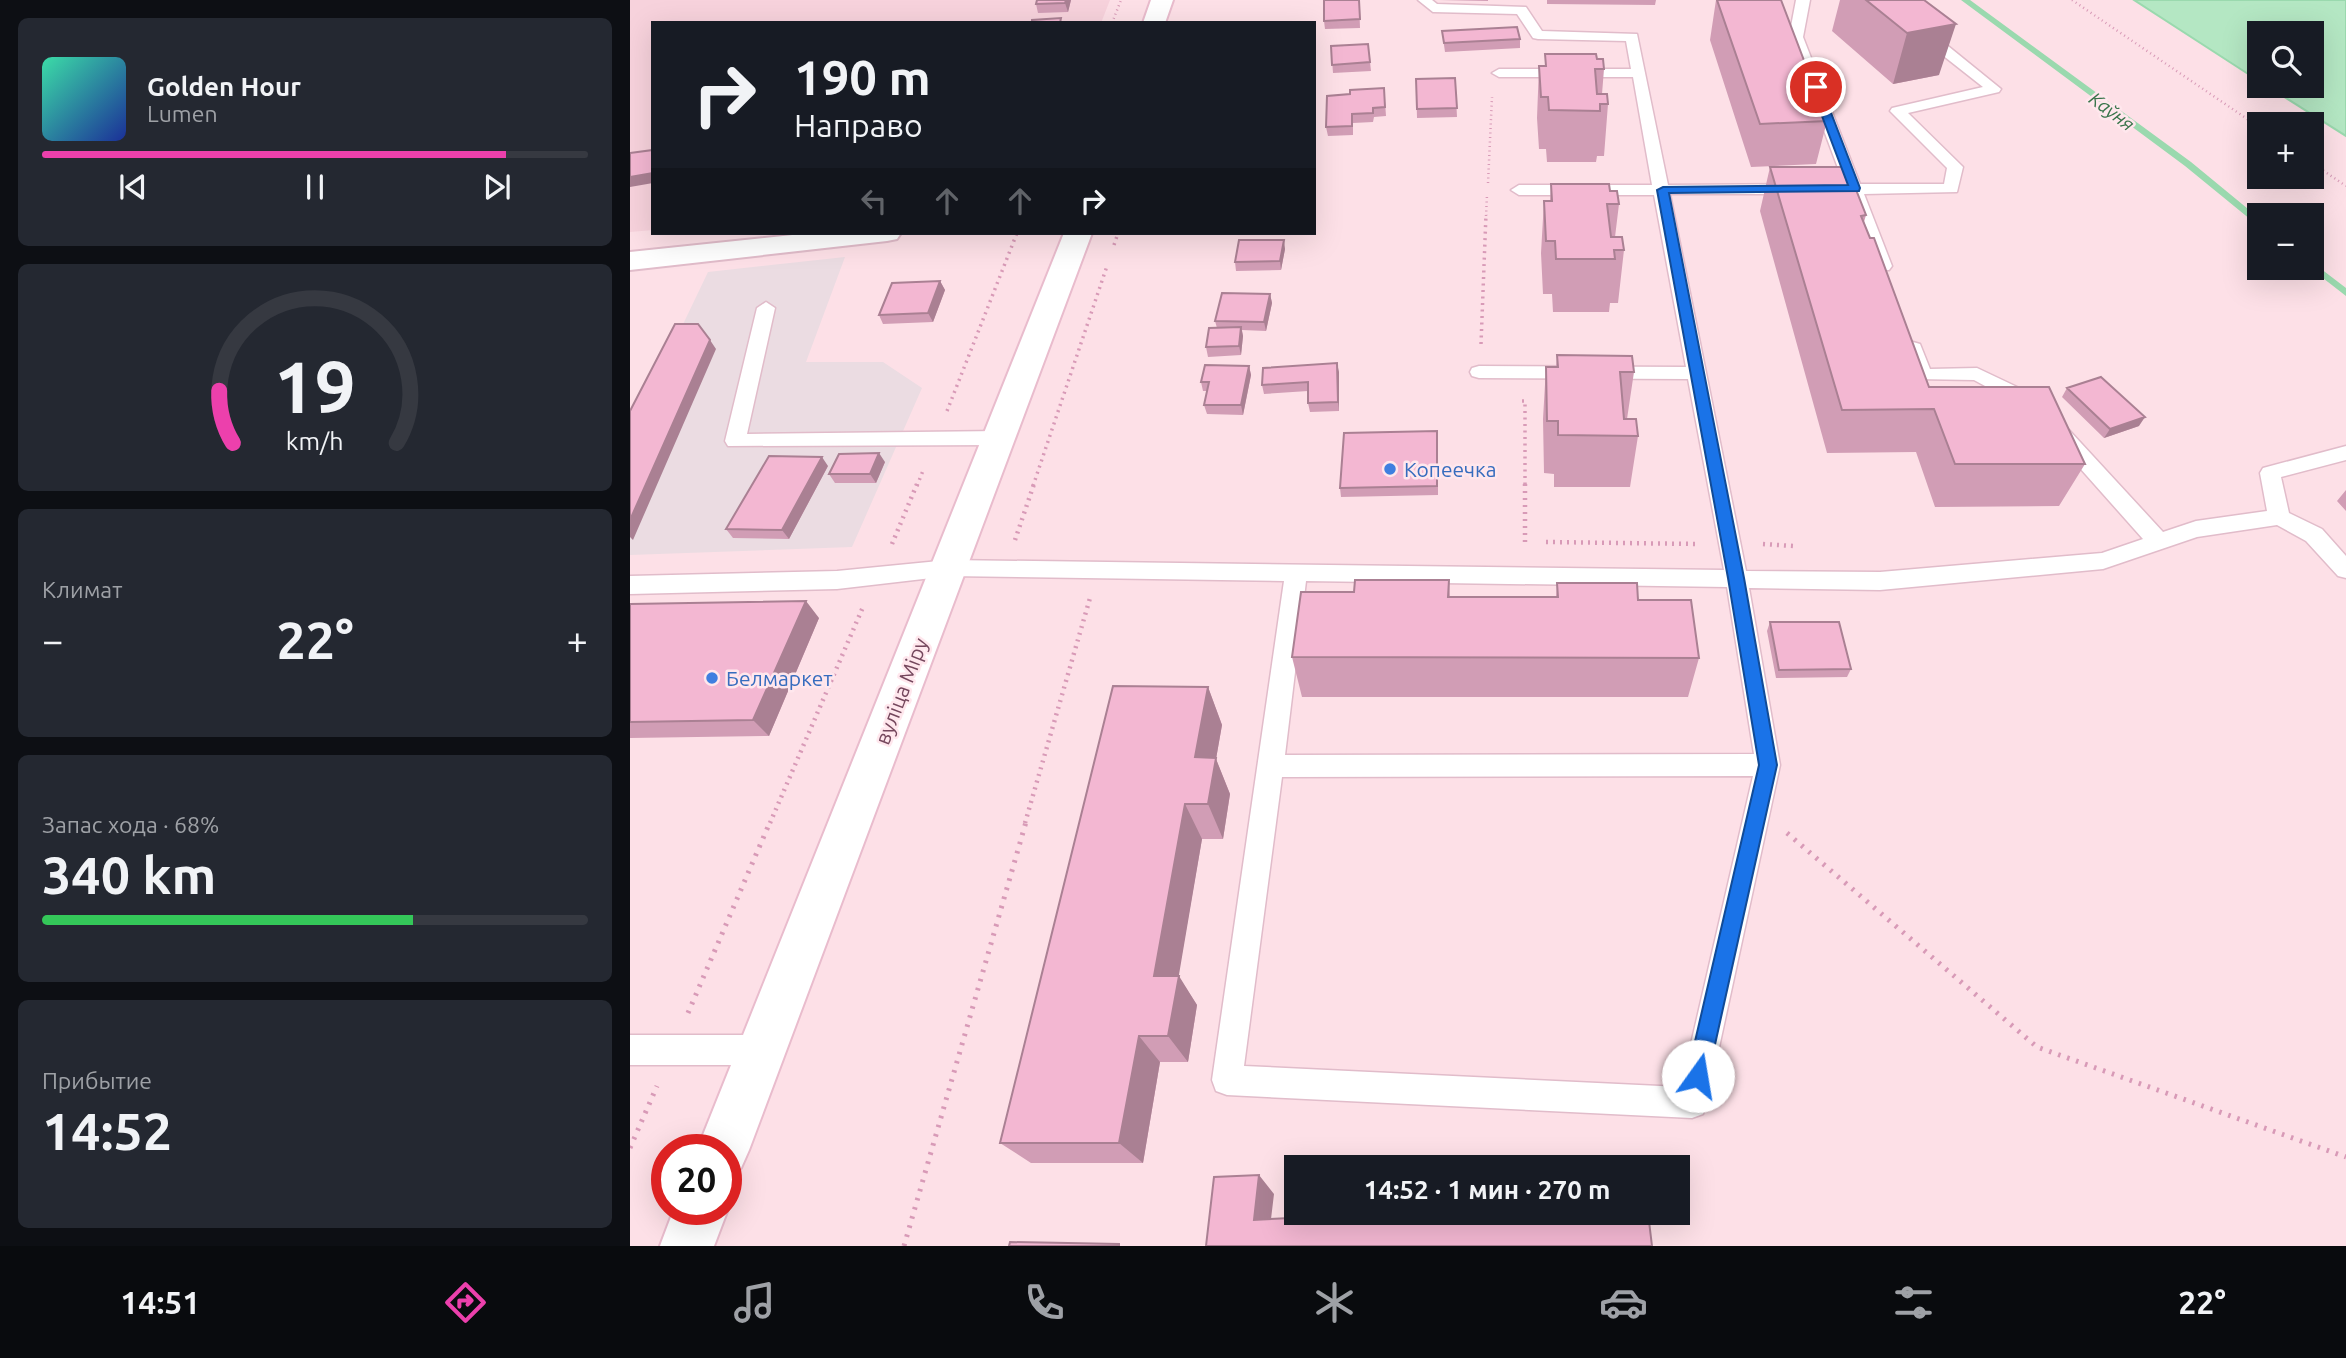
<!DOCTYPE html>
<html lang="ru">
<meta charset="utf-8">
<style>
:root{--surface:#171b24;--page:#242831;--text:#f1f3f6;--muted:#9ea1a6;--line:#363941;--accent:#ec40ac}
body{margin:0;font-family:Ubuntu,sans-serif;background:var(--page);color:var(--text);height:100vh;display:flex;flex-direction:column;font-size:26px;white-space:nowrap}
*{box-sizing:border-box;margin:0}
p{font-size:23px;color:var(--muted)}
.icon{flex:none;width:38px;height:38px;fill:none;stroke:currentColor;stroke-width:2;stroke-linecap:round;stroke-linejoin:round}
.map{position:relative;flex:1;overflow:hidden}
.sheet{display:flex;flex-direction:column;gap:18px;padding:18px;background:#0d0f14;width:630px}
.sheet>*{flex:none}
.banner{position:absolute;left:21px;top:21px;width:665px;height:214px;border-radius:0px;box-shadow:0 7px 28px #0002;background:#171b24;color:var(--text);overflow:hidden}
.buttons{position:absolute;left:1617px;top:21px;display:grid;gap:14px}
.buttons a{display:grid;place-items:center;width:77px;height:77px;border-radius:0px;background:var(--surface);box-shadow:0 7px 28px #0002;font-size:35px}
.speed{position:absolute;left:21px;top:1134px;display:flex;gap:14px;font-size:35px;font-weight:700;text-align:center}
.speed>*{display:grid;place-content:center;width:91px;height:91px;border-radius:50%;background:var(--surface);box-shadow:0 7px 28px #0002;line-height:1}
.speed .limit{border:10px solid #d22;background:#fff;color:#111}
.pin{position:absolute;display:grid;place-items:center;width:60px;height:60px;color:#fff;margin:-30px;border:4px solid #fff;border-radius:50%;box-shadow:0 2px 7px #0007}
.me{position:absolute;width:77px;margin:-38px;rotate:13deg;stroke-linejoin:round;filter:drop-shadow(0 0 5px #0008)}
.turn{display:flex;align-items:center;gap:24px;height:147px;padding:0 28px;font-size:32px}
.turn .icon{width:91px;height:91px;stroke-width:2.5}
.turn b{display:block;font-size:49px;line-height:60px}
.lanes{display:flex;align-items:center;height:66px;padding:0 28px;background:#0003;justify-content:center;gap:35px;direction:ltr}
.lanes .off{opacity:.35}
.big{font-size:52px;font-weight:600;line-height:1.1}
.sheet .widget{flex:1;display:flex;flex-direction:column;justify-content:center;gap:10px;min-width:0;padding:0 24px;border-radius:10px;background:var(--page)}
.sheet .dial{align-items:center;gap:0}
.dial svg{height:182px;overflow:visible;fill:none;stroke:var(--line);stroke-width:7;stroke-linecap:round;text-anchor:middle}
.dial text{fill:var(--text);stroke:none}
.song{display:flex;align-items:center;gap:21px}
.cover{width:84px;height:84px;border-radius:10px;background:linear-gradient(135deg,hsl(160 70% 55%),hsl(230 70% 35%))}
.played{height:7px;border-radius:4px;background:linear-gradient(90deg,var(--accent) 85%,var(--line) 85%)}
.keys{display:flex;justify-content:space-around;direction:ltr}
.heat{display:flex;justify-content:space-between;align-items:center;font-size:38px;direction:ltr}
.charge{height:10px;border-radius:5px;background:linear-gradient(90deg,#34c759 68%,var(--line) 0)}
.trip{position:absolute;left:654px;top:1155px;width:406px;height:70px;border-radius:0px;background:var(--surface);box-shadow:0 7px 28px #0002;font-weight:600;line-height:70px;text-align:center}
.menu{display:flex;height:112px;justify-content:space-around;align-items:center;background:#090b0e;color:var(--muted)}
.menu .icon{width:49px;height:49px}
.menu .selected{color:var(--accent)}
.menu b{font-size:32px;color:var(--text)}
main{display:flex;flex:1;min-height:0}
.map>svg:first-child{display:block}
.residential{fill:#f7d2dc}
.industrial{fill:#ebdce2}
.water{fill:#b4e7c3;stroke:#9ad9ae;stroke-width:2}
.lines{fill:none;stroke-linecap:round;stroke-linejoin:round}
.stream{fill:#9ad9ae;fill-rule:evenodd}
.service-casing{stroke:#e1bcca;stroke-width:3}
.tertiary-casing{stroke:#e1bcca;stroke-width:4}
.secondary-casing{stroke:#e9bccd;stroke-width:4}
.path-far3{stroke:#d89ab7;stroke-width:2.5;stroke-dasharray:1 3.5;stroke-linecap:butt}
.path-far2{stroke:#d89ab7;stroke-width:3.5;stroke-dasharray:2 4.5;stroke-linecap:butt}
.path-far1{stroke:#d89ab7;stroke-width:4.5;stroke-dasharray:2 5;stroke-linecap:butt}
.path{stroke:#d89ab7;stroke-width:5;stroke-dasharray:2.5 7;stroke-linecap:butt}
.service{fill:#fff;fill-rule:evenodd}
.tertiary{fill:#fff;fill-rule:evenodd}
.secondary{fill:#fff;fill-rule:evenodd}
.wall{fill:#d19db5}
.shaded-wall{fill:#aa8093}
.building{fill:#f3b7d2;stroke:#aa8093;stroke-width:2}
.route{fill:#1a73e8;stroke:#114b97;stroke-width:2}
.shop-dot{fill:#3f7fe0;stroke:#ffe7ed;stroke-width:2.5}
.labels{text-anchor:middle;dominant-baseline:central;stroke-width:5;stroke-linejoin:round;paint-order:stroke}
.far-water-label{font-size:19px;font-style:italic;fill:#38744a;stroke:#ffe7ed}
.shop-label{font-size:21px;fill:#366cbe;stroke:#ffe7ed;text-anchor:start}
.street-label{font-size:21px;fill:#75475d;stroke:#ffe7ed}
</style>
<main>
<section class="sheet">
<div class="widget">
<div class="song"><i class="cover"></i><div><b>Golden Hour</b><p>Lumen</p></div></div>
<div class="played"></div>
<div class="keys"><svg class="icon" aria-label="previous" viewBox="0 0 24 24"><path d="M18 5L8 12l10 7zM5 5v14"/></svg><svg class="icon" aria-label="pause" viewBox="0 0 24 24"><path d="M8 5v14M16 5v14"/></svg><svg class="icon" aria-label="next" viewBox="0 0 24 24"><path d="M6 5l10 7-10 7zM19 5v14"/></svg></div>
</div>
<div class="widget dial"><svg viewBox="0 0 100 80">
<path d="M14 69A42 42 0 1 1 86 69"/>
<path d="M14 69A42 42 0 0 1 8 46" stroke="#ec40ac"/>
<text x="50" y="56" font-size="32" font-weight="700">19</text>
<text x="50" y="72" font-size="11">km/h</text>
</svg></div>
<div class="widget"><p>Климат</p>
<div class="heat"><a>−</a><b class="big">22°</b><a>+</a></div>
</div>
<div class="widget"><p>Запас хода · 68%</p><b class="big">340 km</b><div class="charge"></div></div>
<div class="widget"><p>Прибытие</p><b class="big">14:52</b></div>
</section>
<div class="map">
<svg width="1716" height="1246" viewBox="0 0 1716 1246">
<rect width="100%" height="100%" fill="#fde0e7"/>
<path class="residential" d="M0,0H480L471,23H23V230L0,232Z"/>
<path class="industrial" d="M215,257L176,362H253L292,388L222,547L0,555V435L78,272Z"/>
<path class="water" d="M1504,0H1716V136L1637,86H1682V33H1629V81Z"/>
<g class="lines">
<path class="stream" d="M1331,0H1340L1561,162L1629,218V225L1626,224L1555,166Z
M1682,262L1716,288V296L1680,268H1682Z"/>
<defs>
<path id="service" d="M788,0H802L807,4L896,7L912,31L1007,34L1038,185L1214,184L1159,37L1166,0H1180L1173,37L1230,184H1314L1317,168L1260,111L1262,108L1353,87L1287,35V29H1297L1371,89L1369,92L1278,113L1333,167L1327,192L1234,194L1262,266L1259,270H1247L1244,266L1218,194H1040L1116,571L1250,572L1472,553L1513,539L1425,440L1422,435L1425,430H1439L1533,532L1566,521L1637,511L1630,473L1633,468L1716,446V460L1651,477L1659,513L1692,529L1716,556V578L1708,576L1676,541L1647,525L1567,537L1473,569L1250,590L1119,588L1150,765L1077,1103L1073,1114L1062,1118L597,1095L586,1091L582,1080L654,581L319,576L207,589L0,594V576L207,571L319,560L1094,570L1058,379L849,378L842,376L840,372L842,368L849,366L1056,367L1024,195H889L881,190L889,185H1022L1003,77H869L862,73L869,69H1001L996,41L908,39L903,38L887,14L803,12ZM676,581L1097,587L1124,754L655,755ZM1123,776L1051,1087L614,1066L652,777Z
M136,302L145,308L117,434L370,431L377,433L380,438L377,443L370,445L98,446L95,441L127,308Z
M1283,342L1290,344L1300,369L1347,368L1406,396L1409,401L1406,406H1392L1344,380L1286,379L1274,348Z
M0,1035H131L141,1040L146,1050L141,1060L131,1065H0Z"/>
<path id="tertiary" d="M181,233H271L267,239L257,241L0,270V252Z"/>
<path id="secondary" d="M521,0H543L535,23H513Z
M434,233H462L119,1150L111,1168L96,1175V1150H67Z
M96,1205L98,1209L84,1246H30L44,1209H96Z"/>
</defs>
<use href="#service" class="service-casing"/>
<use href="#tertiary" class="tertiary-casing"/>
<use href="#secondary" class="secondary-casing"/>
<path class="path-far3" d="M1442,0L1629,127
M482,23L491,0
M1682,163L1716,186
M858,183L862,97
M856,216L857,195"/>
<path class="path-far2" d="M484,245L488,233
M851,344L856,214
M892,401H895V486
M317,411L387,233
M287,486L294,468
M403,486L477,266"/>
<path class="path-far1" d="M895,484V542H900
M385,540L404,484
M916,542L1068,544
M262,544L287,484
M1133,544L1163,546
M140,823L233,607
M395,823L460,598"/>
<path class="path" d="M1157,833L1407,1047L1716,1157
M58,1013L140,822
M0,1148L27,1086
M274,1246L396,822"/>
<use href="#service" class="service"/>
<use href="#tertiary" class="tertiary"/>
<use href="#secondary" class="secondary"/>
</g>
<path class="wall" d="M407,0H441L438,12L408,13L406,4Z
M729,0L730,28L695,29L694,21Z
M809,0H858V1Z
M917,0H1026L1025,5L917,4Z
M1086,0H1151L1197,121L1186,164L1121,167L1080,40Z
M1210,0H1294L1309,75L1263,84L1202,31Z
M812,31L890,39V48L815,52Z
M738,44L741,71L703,73L701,46Z
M915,54L967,59L974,69L972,94L978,104L974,156H967L966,162H917L916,149H909L907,118L909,66H915Z
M825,78L827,117L787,118L786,79Z
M754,88L756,116L744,117L743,122L723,123V135L698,136L696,127L720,94Z
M1140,167L1236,215L1234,222L1299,387L1455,464L1429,506L1305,507L1286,452L1197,453L1130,211Z
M921,184L980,191L989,204L985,237L994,250L988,303H980L979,312H923L922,294H913L911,253L914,201H920Z
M655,249L651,270L606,271L605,262Z
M310,281L315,290L303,322L253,324L249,315Z
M640,294L642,303L636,331L612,330L613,336L611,355L578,357L576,347L587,328L585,321Z
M927,355L1004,372L997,419L1008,436L1000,487H924V474L914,473L913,419L916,367H926Z
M707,363L709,411L680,412L678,403V391L634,394L632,385Z
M619,366L621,375L613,415L577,414L574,405L577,391H573L571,382Z
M1437,388L1509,426L1474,438L1432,397Z
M808,441V495L711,497L710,488Z
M255,462L246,483H205L199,474Z
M198,466L159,539L103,538L96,529Z
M1716,490V511L1707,501Z
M819,580L820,597H926L927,583L1008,600L1069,658L1058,697H672L662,657L724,592Z
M0,604L189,618L139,736L0,738Z
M1140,622L1221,669L1217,677L1146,678L1137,631Z
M578,687L592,725L586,759L600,794L593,839H572L548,976L567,1005L558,1062H530L513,1163H401L370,1143Z"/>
<path class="shaded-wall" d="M436,0H441L438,12L435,3Z
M1326,24L1309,75L1263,84L1277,33Z
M23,173V183L0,187V177Z
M654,240L655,249L651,270L650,261Z
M310,281L315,290L303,322L298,313Z
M640,294L642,303L636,331L634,322Z
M611,327L613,336L611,355L609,346Z
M80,340L86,349L3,540L0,537V520Z
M707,363L709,372V411L708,402Z
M619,366L621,375L613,415L611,405Z
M1515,417L1509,426L1474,438L1480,429Z
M249,453L255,462L246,483L240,474Z
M192,457L198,466L159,539L152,530Z
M176,601L189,618L139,736L123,720Z
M578,687L592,725L586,759L600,794L593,839L578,804L565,757Z
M555,804L572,839L544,1004L524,976Z
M549,976L567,1005L558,1062L538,1036Z
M509,1036L530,1062L513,1163L489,1143Z
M629,1175L644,1194L639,1236L624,1220Z
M717,1213H727L726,1235L716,1219Z"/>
<path class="building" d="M407,0H436L435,3L406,4Z
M694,0H729L730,19L694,21Z
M1087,0H1151L1197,121L1130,124Z
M1236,0H1294L1326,24L1277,33Z
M431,18L430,23H402V20Z
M887,27L890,39L814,43L812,31Z
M738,44L740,62L702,65L701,46Z
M915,54H966L967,59H973L974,69H965L967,94H977L978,104H970V111L919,110L918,97H911L909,66H916Z
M825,78L827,108L787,109L786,79Z
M754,88L755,107L743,108V113L722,114V126L696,127L697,96L720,94V90Z
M23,150V173L0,177V153Z
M1140,167H1217L1236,215L1231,216L1240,238H1244L1299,387H1419L1455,464H1325L1304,409L1212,410Z
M921,184H979L980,191H987L989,204H977L981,237H992L994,250H984L985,259H926L925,241H916L914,201H922Z
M609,240H654L650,261L605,262Z
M310,281L298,313L249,315L262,283Z
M592,293L640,294L634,322L585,321Z
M45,324H68L80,340L0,520V411Z
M611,327L609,346L576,347L579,328Z
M927,355L1002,356L1004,372H990L994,419H1006L1008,436L928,435V421H917L916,367H928Z
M707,363L708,402L678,403V382L632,385L633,368Z
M575,365L619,366L611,405H574L579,382H571Z
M1471,377L1515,417L1480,429L1437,388Z
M807,431V486L710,488L714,433Z
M249,453L240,474H199L209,454Z
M139,456L192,457L152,530L96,529Z
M725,580H819L818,597H928L927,583H1007L1008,600H1061L1069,658L662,657L671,592H724Z
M176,601L123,720L0,722V604Z
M1140,622H1209L1221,669L1149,670Z
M483,686L578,687L565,757L586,758L578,804H555L524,976H549L538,1036H509L489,1143H370Z
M1014,1163V1167H972V1165Z
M629,1175L624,1220L660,1218L663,1190H667V1213H717L716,1219L755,1218V1213H1018L1022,1246H576L584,1177Z
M380,1242L489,1244V1246H379Z"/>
<path class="route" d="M1186,84L1191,87L1230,188L1229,191L1039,193L1114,578L1147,765L1078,1076L1075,1084L1068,1087L1060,1084L1057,1076L1129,765L1098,578L1027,190L1033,187L1218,185L1181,87Z"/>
<g class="shop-dot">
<circle cx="760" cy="469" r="7"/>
<circle cx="82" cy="678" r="7"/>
</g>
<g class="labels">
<g class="far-water-label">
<text transform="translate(1482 111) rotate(37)">Каўня</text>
</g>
<g class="shop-label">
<text x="774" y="469">Копеечка</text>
<text x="96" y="678">Белмаркет</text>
</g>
<g class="street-label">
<text transform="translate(271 691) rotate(-69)">вуліца Міру</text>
</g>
</g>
</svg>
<div class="buttons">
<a><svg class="icon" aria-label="search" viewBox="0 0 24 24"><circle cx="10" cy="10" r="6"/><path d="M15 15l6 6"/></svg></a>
<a>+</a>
<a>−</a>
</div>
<div class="speed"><div class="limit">20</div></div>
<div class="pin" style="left:1186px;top:87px;background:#d93025"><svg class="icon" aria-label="arrive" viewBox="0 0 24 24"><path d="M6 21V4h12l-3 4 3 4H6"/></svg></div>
<svg class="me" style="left:1068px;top:1076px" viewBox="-20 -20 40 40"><circle r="19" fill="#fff"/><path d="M0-13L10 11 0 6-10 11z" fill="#1a73e8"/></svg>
<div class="trip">14:52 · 1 мин · 270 m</div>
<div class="banner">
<div class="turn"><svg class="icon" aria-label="right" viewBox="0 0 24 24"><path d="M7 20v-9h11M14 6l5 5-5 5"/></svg><div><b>190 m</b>Направо</div></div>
<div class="lanes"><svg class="icon off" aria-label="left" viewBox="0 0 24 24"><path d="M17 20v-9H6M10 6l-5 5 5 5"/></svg><svg class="icon off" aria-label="ahead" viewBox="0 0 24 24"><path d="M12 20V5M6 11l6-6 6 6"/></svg><svg class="icon off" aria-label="ahead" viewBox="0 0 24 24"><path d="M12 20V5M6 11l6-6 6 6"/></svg><svg class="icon" aria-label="right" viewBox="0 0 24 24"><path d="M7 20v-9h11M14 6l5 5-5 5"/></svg></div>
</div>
</div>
</main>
<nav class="menu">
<b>14:51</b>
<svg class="icon selected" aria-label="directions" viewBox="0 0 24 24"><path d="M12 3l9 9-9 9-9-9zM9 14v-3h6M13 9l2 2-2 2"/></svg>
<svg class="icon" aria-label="music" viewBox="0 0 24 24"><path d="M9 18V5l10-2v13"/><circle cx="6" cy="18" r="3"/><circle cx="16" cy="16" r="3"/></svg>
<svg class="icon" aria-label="phone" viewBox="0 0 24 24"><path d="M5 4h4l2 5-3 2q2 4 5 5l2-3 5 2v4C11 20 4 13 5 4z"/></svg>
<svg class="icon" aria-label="climate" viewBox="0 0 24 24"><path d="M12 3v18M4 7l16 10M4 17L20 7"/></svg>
<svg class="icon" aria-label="car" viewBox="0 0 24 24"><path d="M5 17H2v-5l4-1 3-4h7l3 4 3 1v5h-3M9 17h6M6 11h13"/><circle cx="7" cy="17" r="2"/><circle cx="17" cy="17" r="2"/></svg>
<svg class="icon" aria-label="filters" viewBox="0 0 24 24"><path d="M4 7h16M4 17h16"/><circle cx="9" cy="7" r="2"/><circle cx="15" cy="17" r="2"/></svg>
<b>22°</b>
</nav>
